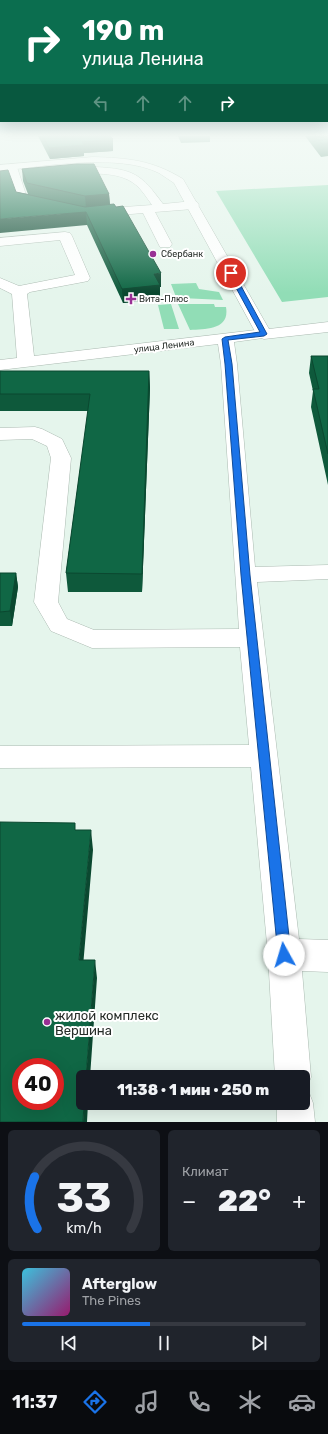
<!DOCTYPE html>
<html lang="ru">
<meta charset="utf-8">
<style>
:root{--surface:#171b24;--page:#20242c;--text:#f1f3f6;--muted:#9ea1a6;--line:#363941;--accent:#1a73e8}
body{margin:0;font-family:Rubik,sans-serif;background:var(--page);color:var(--text);height:100vh;display:flex;flex-direction:column;font-size:15px;white-space:nowrap}
*{box-sizing:border-box;margin:0}
p{font-size:13px;color:var(--muted)}
.icon{flex:none;width:22px;height:22px;fill:none;stroke:currentColor;stroke-width:2;stroke-linecap:round;stroke-linejoin:round}
.map{position:relative;height:1122px;overflow:hidden}
.details{display:flex;flex-direction:column;gap:8px;padding:8px;background:#0d0f14;flex:1}
.details>*{flex:none}
.guide{position:absolute;left:0px;top:0px;width:328px;height:122px;box-shadow:0 4px 16px #0002;background:#0b6e4f;color:#fff;overflow:hidden}
.speed{position:absolute;left:12px;top:1058px;display:flex;gap:8px;font-size:20px;font-weight:700;text-align:center}
.speed>*{display:grid;place-content:center;width:52px;height:52px;border-radius:50%;background:var(--surface);box-shadow:0 4px 16px #0002;line-height:1}
.speed .limit{border:6px solid #d22;background:#fff;color:#111}
.pin{position:absolute;display:grid;place-items:center;width:34px;height:34px;color:#fff;margin:-17px;border:2px solid #fff;border-radius:50%;box-shadow:0 1px 4px #0007}
.me{position:absolute;width:44px;margin:-22px;rotate:354deg;stroke-linejoin:round;filter:drop-shadow(0 0 3px #0008)}
.turn{display:flex;align-items:center;gap:14px;height:84px;padding:0 16px;font-size:18px}
.turn .icon{width:52px;height:52px;stroke-width:2.5}
.turn b{display:block;font-size:28px;line-height:34px}
.lanes{display:flex;align-items:center;height:38px;padding:0 16px;background:#0003;justify-content:center;gap:20px;direction:ltr}
.lanes .off{opacity:.35}
.big{font-size:30px;font-weight:800;line-height:1.1}
.details .tile{flex:1;display:flex;flex-direction:column;justify-content:center;gap:6px;min-width:0;padding:0 14px;border-radius:6px;background:var(--page)}
.details .dial{align-items:center;gap:0}
.dial svg{height:104px;overflow:visible;fill:none;stroke:var(--line);stroke-width:7;stroke-linecap:round;text-anchor:middle}
.dial text{fill:var(--text);stroke:none}
.song{display:flex;align-items:center;gap:12px}
.cover{width:48px;height:48px;border-radius:6px;background:linear-gradient(135deg,hsl(190 70% 55%),hsl(320 70% 35%))}
.played{height:4px;border-radius:2px;background:linear-gradient(90deg,var(--accent) 45%,var(--line) 45%)}
.keys{display:flex;justify-content:space-around;direction:ltr}
.heat{display:flex;justify-content:space-between;align-items:center;font-size:22px;direction:ltr}
.details .tiles{flex:1;display:grid;gap:8px;grid-template-columns:1fr 1fr}
.tile:last-child{grid-column:span 2}
.trip{position:absolute;left:76px;top:1070px;width:234px;height:40px;border-radius:6px;background:var(--surface);box-shadow:0 4px 16px #0002;font-weight:800;line-height:40px;text-align:center}
.dock{display:flex;height:64px;justify-content:space-around;align-items:center;background:#090b0e;color:var(--muted)}
.dock .icon{width:28px;height:28px}
.dock .selected{color:var(--accent)}
.dock b{font-size:18px;color:var(--text)}
.map>svg:first-child{display:block}
.green{fill:#91ddb6}
.lines{fill:none;stroke-linecap:round;stroke-linejoin:round}
.minor-casing{stroke:#abbab1;stroke-width:1}
.major-casing{stroke:#abbab1;stroke-width:1}
.minor{fill:#fff;fill-rule:evenodd}
.major{fill:#fff;fill-rule:evenodd}
.wall{fill:#0e593b}
.shaded-wall{fill:#0b4830}
.building{fill:#106745;stroke:#0b4830;fill-rule:evenodd}
.route{fill:#1a73e8;stroke:#114b97}
.poi-dot{fill:#983094;stroke:#fff;stroke-width:1.5}
.labels{text-anchor:middle;dominant-baseline:central;stroke-width:4;stroke-linejoin:round;paint-order:stroke}
.far-poi-label{font-size:9px;fill:#262c28;stroke:#fff;text-anchor:start}
.far-street-label{font-size:9px;fill:#262c28;stroke:#fff}
.near-poi-label{font-size:13px;fill:#262c28;stroke:#fff;text-anchor:start}
</style>
<div class="map">
<svg width="328" height="1122" viewBox="0 0 328 1122">
<rect width="100%" height="100%" fill="#e5f5ec"/>
<path class="green" d="M328,185V297L282,302L216,191Z
M196,283L199,289L219,292L223,300L181,298L176,297L171,284Z
M171,304L179,329H164L158,305Z
M178,304H214L215,307H226C230,330 206,329 190,330Z"/>
<g class="lines">
<defs>
<path id="minor" d="M11,164L17,167L27,198L47,202L49,205L47,208L43,209L18,203L5,167Z
M96,167C134,169 141,174 163,204L193,201L197,202L199,205L197,208L193,209L155,212L172,244L170,247H160L143,213L96,217L92,216L90,213L92,210L96,209L152,205C147,198 142,190 136,185C118,170 90,174 68,175L64,174L62,172L64,170L68,169Z
M65,232L70,233L72,236L90,278L88,281L83,282L30,292L27,294L34,356L264,329L270,331L272,334L270,337L234,342L237,364L255,567L328,565V579L257,582L299,939L328,940V972L302,971L311,1077L306,1089L308,1090L313,1103L315,1122H277V1103H303V1077H275L268,955L251,767L0,768V746L249,745L240,647L92,648L51,631L34,602L51,458L47,446L32,439L0,440V428L35,427L42,429L62,439L71,458L58,602L67,619L94,630L239,629L221,364L218,344L0,370V360L17,358L12,294L0,288V278L19,286L75,275L60,240L0,246V238Z"/>
<path id="major" d="M93,157C128,158 152,160 183,179L269,329L328,322V332L264,339L258,337L174,183C169,180 164,176 159,173C119,153 43,166 0,171V165Z"/>
</defs>
<use href="#minor" class="minor-casing"/>
<use href="#major" class="major-casing"/>
<use href="#minor" class="minor"/>
<use href="#major" class="major"/>
</g>
<path class="wall" d="M38,136H110L113,139V151L84,153V156L50,159Z
M178,136H210V142L181,143Z
M305,136H328V156L321,157Z
M22,169L109,194L110,204L161,287H160V299L123,303L87,225L16,192L28,194L23,181Z
M311,356H328V485L311,407L313,391L309,373Z
M0,371H149L150,388L142,592H68L66,573L88,411H0Z
M0,573H16L18,587L12,626H0Z"/>
<path class="shaded-wall" d="M113,139V151L84,153V156L50,159L49,148L82,142Z
M109,194L110,207L86,208L85,196Z
M86,212L87,225L0,233V219Z
M161,273V287H160V299L123,303L122,289L154,274Z
M149,371L150,388L142,592V574Z
M16,573L18,587L12,626L10,611Z
M91,830L93,850L82,978L79,960Z
M95,960L97,978L90,1077H86Z
M84,1103H88L87,1122H83Z"/>
<path class="building" d="M43,136H110L113,139L82,142L84,145L49,148Z
M315,136H328V144H322Z
M77,164H94L109,194L85,196L27,183L22,169Z
M8,170L16,192L85,207L114,204L116,207L123,206L161,273L154,274L160,285L122,289L86,212L0,219V171Z
M311,356H328V454L313,389H319Z
M0,371H149L142,574L66,573L90,394H0Z
M0,573H16L10,611L0,612Z
M0,822L75,823V830H91L79,960H95L86,1077H83V1103H84L83,1122H0ZM21,1067H55V1101H21Z"/>
<linearGradient id="sky" x2="0" y2="1"><stop stop-color="#6bb5c1"/><stop offset="0.46" stop-color="#f3faf6"/><stop offset="1" stop-color="#f3faf6" stop-opacity="0"/></linearGradient>
<rect width="328" height="293" fill="url(#sky)"/>
<path class="route" d="M229,272L234,273L267,334L264,336L228,340L232,364L250,575L291,955L289,960L284,962L279,960L278,955L241,575L225,364L222,339L225,337L260,332L228,273Z"/>
<g class="poi-dot">
<circle cx="153" cy="254" r="4"/>
<path d="M129 293h4v4h4v4h-4v4h-4v-4h-4v-4h4z"/>
<circle cx="47" cy="1022" r="4"/>
</g>
<g class="labels">
<g class="far-poi-label">
<text x="161" y="254">Сбербанк</text>
<text x="139" y="299">Вита-Плюс</text>
</g>
<g class="far-street-label">
<text transform="translate(164 346) rotate(-7)">улица Ленина</text>
</g>
<g class="near-poi-label">
<text x="55" y="1015">жилой комплекс<tspan x="55" dy="15">Вершина</tspan></text>
</g>
</g>
</svg>
<div class="speed"><div class="limit">40</div></div>
<div class="pin" style="left:231px;top:273px;background:#d93025"><svg class="icon" aria-label="arrive" viewBox="0 0 24 24"><path d="M6 21V4h12l-3 4 3 4H6"/></svg></div>
<svg class="me" style="left:284px;top:955px" viewBox="-20 -20 40 40"><circle r="19" fill="#fff"/><path d="M0-13L10 11 0 6-10 11z" fill="#1a73e8"/></svg>
<div class="trip">11:38 · 1 мин · 250 m</div>
<div class="guide">
<div class="turn"><svg class="icon" aria-label="right" viewBox="0 0 24 24"><path d="M7 20v-9h11M14 6l5 5-5 5"/></svg><div><b>190 m</b>улица Ленина</div></div>
<div class="lanes"><svg class="icon off" aria-label="left" viewBox="0 0 24 24"><path d="M17 20v-9H6M10 6l-5 5 5 5"/></svg><svg class="icon off" aria-label="ahead" viewBox="0 0 24 24"><path d="M12 20V5M6 11l6-6 6 6"/></svg><svg class="icon off" aria-label="ahead" viewBox="0 0 24 24"><path d="M12 20V5M6 11l6-6 6 6"/></svg><svg class="icon" aria-label="right" viewBox="0 0 24 24"><path d="M7 20v-9h11M14 6l5 5-5 5"/></svg></div>
</div>
</div>
<section class="details">
<div class="tiles">
<div class="tile dial"><svg viewBox="0 0 100 80">
<path d="M14 69A42 42 0 1 1 86 69"/>
<path d="M14 69A42 42 0 0 1 12 29" stroke="#1a73e8"/>
<text x="50" y="56" font-size="32" font-weight="700">33</text>
<text x="50" y="72" font-size="11">km/h</text>
</svg></div>
<div class="tile"><p>Климат</p>
<div class="heat"><a>−</a><b class="big">22°</b><a>+</a></div>
</div>
<div class="tile">
<div class="song"><i class="cover"></i><div><b>Afterglow</b><p>The Pines</p></div></div>
<div class="played"></div>
<div class="keys"><svg class="icon" aria-label="previous" viewBox="0 0 24 24"><path d="M18 5L8 12l10 7zM5 5v14"/></svg><svg class="icon" aria-label="pause" viewBox="0 0 24 24"><path d="M8 5v14M16 5v14"/></svg><svg class="icon" aria-label="next" viewBox="0 0 24 24"><path d="M6 5l10 7-10 7zM19 5v14"/></svg></div>
</div>
</div>
</section>
<nav class="dock">
<b>11:37</b>
<svg class="icon selected" aria-label="directions" viewBox="0 0 24 24"><path d="M12 3l9 9-9 9-9-9zM9 14v-3h6M13 9l2 2-2 2"/></svg>
<svg class="icon" aria-label="music" viewBox="0 0 24 24"><path d="M9 18V5l10-2v13"/><circle cx="6" cy="18" r="3"/><circle cx="16" cy="16" r="3"/></svg>
<svg class="icon" aria-label="phone" viewBox="0 0 24 24"><path d="M5 4h4l2 5-3 2q2 4 5 5l2-3 5 2v4C11 20 4 13 5 4z"/></svg>
<svg class="icon" aria-label="climate" viewBox="0 0 24 24"><path d="M12 3v18M4 7l16 10M4 17L20 7"/></svg>
<svg class="icon" aria-label="car" viewBox="0 0 24 24"><path d="M5 17H2v-5l4-1 3-4h7l3 4 3 1v5h-3M9 17h6M6 11h13"/><circle cx="7" cy="17" r="2"/><circle cx="17" cy="17" r="2"/></svg>
</nav>
